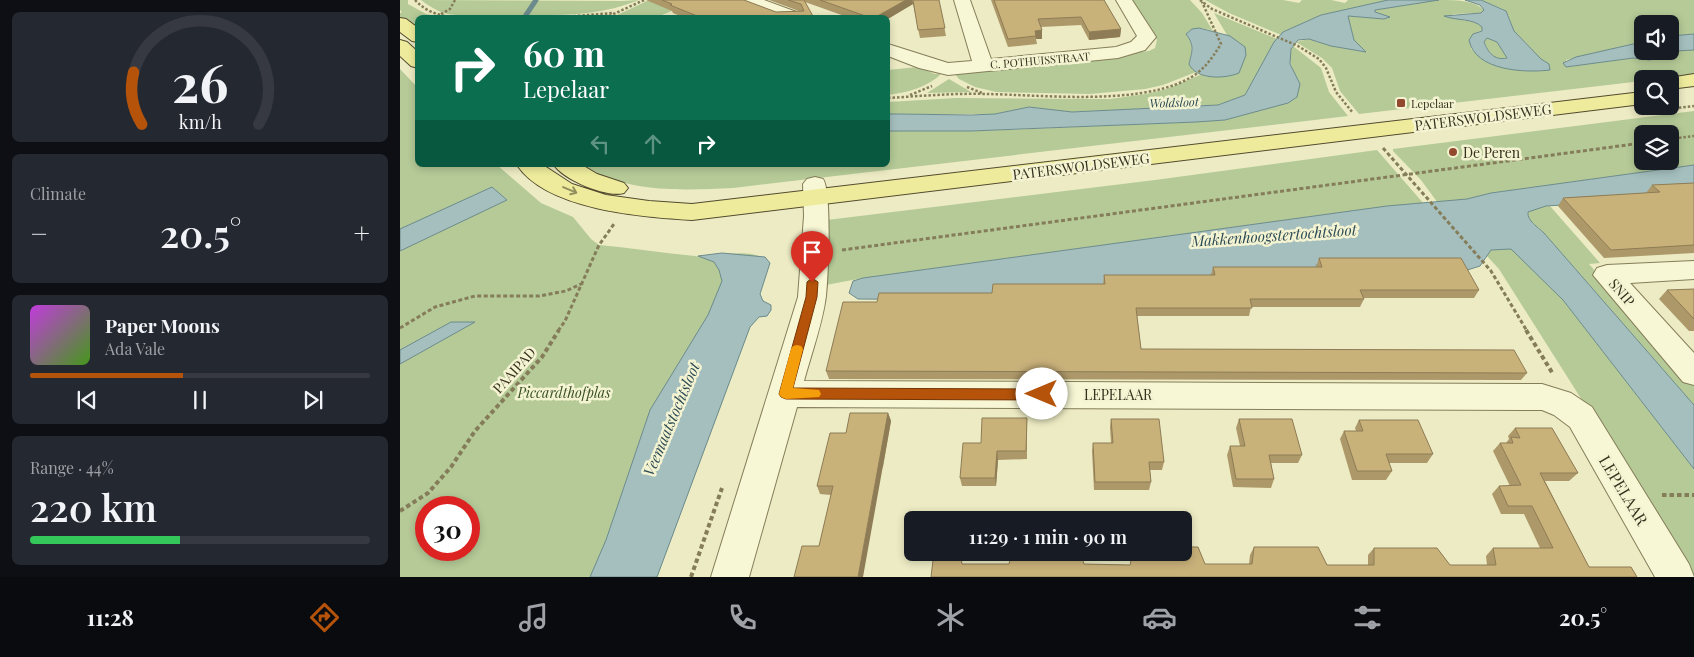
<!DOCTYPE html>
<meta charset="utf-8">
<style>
:root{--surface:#171b24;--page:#242831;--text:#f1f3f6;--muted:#9ea1a6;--line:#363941;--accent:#b45309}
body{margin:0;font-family:"Playfair Display",serif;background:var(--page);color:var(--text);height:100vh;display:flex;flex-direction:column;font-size:19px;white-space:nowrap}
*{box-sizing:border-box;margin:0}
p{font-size:16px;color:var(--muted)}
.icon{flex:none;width:28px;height:28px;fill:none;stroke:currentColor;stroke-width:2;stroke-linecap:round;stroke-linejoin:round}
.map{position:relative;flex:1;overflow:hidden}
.side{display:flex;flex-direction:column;gap:12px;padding:12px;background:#0d0f14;width:400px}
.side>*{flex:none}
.top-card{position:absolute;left:15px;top:15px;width:475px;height:152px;border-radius:8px;box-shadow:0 2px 8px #0003;background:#0b6e4f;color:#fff;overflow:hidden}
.controls{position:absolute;left:1234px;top:15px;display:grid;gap:10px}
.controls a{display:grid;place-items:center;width:45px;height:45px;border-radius:8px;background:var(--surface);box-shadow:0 2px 8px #0003;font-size:25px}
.speed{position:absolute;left:15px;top:496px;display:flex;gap:10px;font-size:25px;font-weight:700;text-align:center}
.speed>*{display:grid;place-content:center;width:65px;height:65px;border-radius:50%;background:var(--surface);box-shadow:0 2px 8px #0003;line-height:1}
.speed .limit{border:8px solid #d22;background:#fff;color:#111}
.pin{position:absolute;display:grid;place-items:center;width:42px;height:42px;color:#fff;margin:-51px -21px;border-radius:50% 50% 50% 0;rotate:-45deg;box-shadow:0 0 5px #0007}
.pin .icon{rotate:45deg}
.me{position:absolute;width:55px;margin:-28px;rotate:270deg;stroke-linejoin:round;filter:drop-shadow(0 0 4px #0008)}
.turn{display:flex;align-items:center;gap:18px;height:105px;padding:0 25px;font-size:22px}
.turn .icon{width:65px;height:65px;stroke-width:2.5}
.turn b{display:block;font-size:35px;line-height:42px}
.lanes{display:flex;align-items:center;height:48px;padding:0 25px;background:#0003;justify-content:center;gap:25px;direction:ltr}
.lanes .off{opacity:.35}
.big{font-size:38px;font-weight:600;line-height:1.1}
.side .card{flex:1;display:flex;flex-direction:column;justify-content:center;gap:8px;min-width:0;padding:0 18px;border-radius:8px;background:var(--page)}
.side .dial{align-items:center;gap:0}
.dial svg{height:130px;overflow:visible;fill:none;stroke:var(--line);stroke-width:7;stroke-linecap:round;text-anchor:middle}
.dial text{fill:var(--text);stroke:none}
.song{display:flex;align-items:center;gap:15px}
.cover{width:60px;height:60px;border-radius:8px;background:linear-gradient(135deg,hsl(290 70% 55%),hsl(100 70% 35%))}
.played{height:5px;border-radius:2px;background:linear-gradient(90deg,var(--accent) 45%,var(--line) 45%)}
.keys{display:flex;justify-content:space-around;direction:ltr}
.heat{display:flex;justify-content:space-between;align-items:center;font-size:28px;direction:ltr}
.charge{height:8px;border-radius:4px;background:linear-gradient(90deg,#34c759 44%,var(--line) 0)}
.trip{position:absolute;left:504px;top:511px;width:288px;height:50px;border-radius:8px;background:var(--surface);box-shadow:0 2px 8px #0003;font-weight:600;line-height:50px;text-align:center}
.menu{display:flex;height:80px;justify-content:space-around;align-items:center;background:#090b0e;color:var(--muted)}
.menu .icon{width:35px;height:35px}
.menu .current{color:var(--accent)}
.menu b{font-size:22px;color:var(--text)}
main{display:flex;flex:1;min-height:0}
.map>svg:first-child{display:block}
.green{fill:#b5ca97;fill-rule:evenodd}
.water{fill:#a5bfbf;stroke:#6c8b8c;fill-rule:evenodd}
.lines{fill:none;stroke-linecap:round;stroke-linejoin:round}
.stream{stroke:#6c8b8c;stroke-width:5}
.minor-casing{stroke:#857d5a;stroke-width:2}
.major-casing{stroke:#534a2f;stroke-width:2}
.path-far2{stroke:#857d5a;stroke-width:2.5;stroke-dasharray:2.5 2;stroke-linecap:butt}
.path-far1{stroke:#857d5a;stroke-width:3;stroke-dasharray:4 2.5;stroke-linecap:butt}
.path{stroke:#857d5a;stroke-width:4;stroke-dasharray:4.5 3;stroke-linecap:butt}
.minor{fill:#f7f7d5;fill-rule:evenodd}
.major{fill:#eeec9c;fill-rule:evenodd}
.wall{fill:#ad9869}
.shaded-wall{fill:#8d7c55}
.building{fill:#c9b17a;stroke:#8d7c55}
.oneway{stroke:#928e5d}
.route{fill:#b45309;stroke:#753606}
.slow{fill:#f59e0b}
.poi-dot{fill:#92492d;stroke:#f4f4d2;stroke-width:2}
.labels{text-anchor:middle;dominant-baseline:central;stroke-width:5;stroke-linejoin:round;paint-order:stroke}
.far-street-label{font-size:11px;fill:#36301e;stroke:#f4f4d2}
.far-poi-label{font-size:11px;fill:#36301e;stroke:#f4f4d2;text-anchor:start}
.far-water-label{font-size:12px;font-style:italic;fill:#2e4c55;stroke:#f4f4d2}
.street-label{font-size:14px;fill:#36301e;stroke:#f4f4d2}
.poi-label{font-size:14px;fill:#36301e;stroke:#f4f4d2;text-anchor:start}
.park-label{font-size:14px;font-style:italic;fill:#3a5125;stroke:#f4f4d2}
.water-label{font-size:15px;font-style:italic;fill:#2e4c55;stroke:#f4f4d2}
.near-street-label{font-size:16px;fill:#36301e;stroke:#f4f4d2}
</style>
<main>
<section class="side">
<div class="card dial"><svg viewBox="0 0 100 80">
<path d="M14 69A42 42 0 1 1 86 69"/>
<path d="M14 69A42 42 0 0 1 9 37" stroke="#b45309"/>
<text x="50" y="56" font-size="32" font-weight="700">26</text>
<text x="50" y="72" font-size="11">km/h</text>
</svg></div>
<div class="card"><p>Climate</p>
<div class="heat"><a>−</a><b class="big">20.5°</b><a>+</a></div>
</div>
<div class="card">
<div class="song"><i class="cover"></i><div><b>Paper Moons</b><p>Ada Vale</p></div></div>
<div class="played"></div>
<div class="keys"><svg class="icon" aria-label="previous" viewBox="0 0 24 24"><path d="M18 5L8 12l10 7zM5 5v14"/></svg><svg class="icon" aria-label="pause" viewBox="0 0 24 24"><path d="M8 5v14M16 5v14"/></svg><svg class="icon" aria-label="next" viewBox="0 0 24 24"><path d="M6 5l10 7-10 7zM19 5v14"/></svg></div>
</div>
<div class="card"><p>Range · 44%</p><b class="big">220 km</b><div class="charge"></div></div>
</section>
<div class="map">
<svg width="1294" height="577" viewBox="0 0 1294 577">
<rect width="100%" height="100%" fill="#ecebc3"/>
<path class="green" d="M0,0H8V4L26,14L41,17L18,18L17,32L0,18V13L2,12L0,10Z
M21,0L223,1L239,0C198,17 157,15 114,15C92,16 69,17 48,14C38,12 29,6 21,0Z
M249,0H299L257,17L211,18Z
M731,0H790L802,13L813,31C803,28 793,26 786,34C794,46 792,51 789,64L796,72L763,85L745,89L690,94L596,92L575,87L559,79L554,73L749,51L755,48L757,40Z
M805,0H883L899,3L902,0H931L945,3L948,0H988L921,15L883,32L881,35L829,13Z
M1039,0C1054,0 1074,0 1084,10L1081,13L1052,14C1064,25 1072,17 1082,27V30L1073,34L1071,49C1091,69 1122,73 1150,70L1149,65L1141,59L1114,31L1108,15L1103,9L1081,0H1294V34L1270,36V24H1242V42L1166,60V67L1233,58L1250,60L1275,51L1294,50V75L1242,79V81L959,114L940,91L932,68L922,58L896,42L909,39L931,46L965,52L954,40L947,16L984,19L975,12L974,10Z
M814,13L877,39L845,95L818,105L672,112L629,107L595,114H488V102L556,98L710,99L746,94L767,89L802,74L816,77L845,47L827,35Z
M1087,38L1097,42L1107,58C1095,62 1088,52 1084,41Z
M893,46L921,68L929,92L948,116L333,188C283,190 227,194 183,165H488V131L608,130L825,120L850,113L900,84C893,72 886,59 893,46Z
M518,67L535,74L542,73C527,88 508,92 488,95V70Z
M0,69L17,87L18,165H97L141,203L173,217L191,239L199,245C231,248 263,253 295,256C318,258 352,245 370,263L360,294L363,301L371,305V310L367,316L359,317L350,327L257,577H0ZM26,508H69V550H26Z
M549,79L571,92L527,93Z
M1294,111V165L1091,193L1067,199L1038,203L1021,180L993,151V149ZM1242,134H1270V161H1242Z
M977,150L1024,204L987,206L463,278L426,285L427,220L755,180Z
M1150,206L1200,263L1189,264L1294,385V405L1144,233L1129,219L1128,212L1138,207Z
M1103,248L1111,249L1119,255L1163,300L1294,469V577L1099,269L1086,255L1091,250Z"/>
<path class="water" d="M988,0H1039L975,10V12L990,17L984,19L948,16L954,40L966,52L931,46L909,39L898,40L891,49L890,64L900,84L897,97L888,103L825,120L796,122L571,131H488V114H498L571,115L595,114L629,107L672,112L818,105L845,95L874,42L883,32L921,15Z
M1065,0H1081L1106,11L1114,31L1141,59L1149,64L1150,70C1125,73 1075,71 1069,40L1073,34L1082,31V27C1073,18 1057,21 1044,16L1081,13L1084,10L1080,5ZM1087,38L1097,42L1107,58C1094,61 1088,52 1084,42Z
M799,28L830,36L845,47L846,55L839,73C825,79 796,80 789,64C792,51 795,46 786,34L792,29Z
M1294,34V50L1275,51L1250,60L1233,58L1166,67L1163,63L1176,57L1242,42V51H1270V36Z
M1294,165V191L1245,200L1146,206L1128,212C1127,221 1138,227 1144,233L1294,405V469L1163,300L1111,249L1091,250L1080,266L1061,272L1057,265H916L919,274H811L813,283L593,300L458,299L449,293L453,281L463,278L987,206L1067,199L1091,193Z
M92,187L107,200L0,251V229Z
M322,253L365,257L370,263L360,294L363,301L371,305V310L367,316L359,317L350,327L257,577H190L206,540L250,410L308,315L322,281L319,270L314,262L298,256Z
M51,322H75L0,364V350Z"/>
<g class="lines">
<path class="stream" d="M126,15L136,0"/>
<defs>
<path id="minor" d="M340,0H364L402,14L404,18H379L342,4Z
M554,0H570L591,59L716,47L731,42L737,36L716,0H732L756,37L745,50L718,58L548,75L519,68L488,56V44L548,63L572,61Z
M415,177L423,179C432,192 428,276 426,296C423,322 411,355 404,381L1142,384L1171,393L1192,407L1289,564L1294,577H1255L1170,427L1154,415L1142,410L397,407L349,577H311L398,297L404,216L403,184L407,179Z
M1294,261V279L1230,283L1294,353V385L1283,382L1193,275L1197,268L1207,265Z"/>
<path id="major" d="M0,18L6,19L18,28V42L12,41L0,32Z
M0,40L7,42L18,52V68L11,66L0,56Z
M1294,74V86L1270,89V79H1263Z
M1242,92V104L292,220C242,217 147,210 117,165H143L172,184L206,195L249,201L292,204Z
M154,165H182L197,174L224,183L228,188L224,193C207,198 164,180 154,165Z"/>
</defs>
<use href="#minor" class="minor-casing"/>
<use href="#major" class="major-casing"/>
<path class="path-far2" d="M15,0C36,23 72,18 100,18
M800,0L812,9L898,46L919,59L926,68L936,92L953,113
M41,14L50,9L55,0
M151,18L213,13
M205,18L244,0
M567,87L582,93
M510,95L532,86
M488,98C521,96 554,93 587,94C643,95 733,105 784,81C803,72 810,61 821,44L802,2
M1252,111L1294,106
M1270,139L1294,136
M1238,144L1242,143"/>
<path class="path-far1" d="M983,148L1091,271L1127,331
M442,250L1242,143
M0,328L35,307L75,296H139L166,291L183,283
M158,331L165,321L199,245L214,224"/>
<path class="path" d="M1126,330L1153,374
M1262,495H1294
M0,511L28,493L51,467L75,431L142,357L159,330
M291,577L322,488"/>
<use href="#minor" class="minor"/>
<use href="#major" class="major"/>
</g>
<path class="wall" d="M246,0H344L376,12L399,11L369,0H539L546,36L520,38L513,4L488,18H450L405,2L414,18H285L273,13L272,11Z
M591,0H704L721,29L720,37L689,40L681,25L641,27L642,30V39H636L637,44L608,47Z
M1294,183V253L1204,258L1158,206L1163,198L1246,193L1252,185Z
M919,258L1079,290L1074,298H963L964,299L960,307H851L849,316H737L741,349L1127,373L1121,380L429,379L426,371L477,302L703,284L704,275H811L813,267H916Z
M1294,289V331H1289L1259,299L1267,290Z
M488,413L491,421L483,467L419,546L431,495L420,494L417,486Z
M627,418V459L598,460L596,486H562L560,478L581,443Z
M711,419L764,462L762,470H750L751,482L749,490H694L692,451L693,443H711L710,427Z
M839,419L902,455L898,463H871L874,479L871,488L833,487L827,455L830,446H840L836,428Z
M959,420L1033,454L1027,463H989L992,471L986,480H952L940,439L944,431H956L955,428Z
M1115,428H1152L1178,473L1169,481H1145L1189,567H1231L1237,577H531L534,552H560L562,564H609L612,552H680L684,564L730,565L733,552H782V547H798L805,564H849L850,555L854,547H918L927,565H968V555L974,548H1037L1050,565H1087L1086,556L1093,548H1140L1124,514H1101L1092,494L1099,486H1110L1093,451L1100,443H1106L1109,439L1108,436Z"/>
<path class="shaded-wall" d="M506,0H512L513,4L488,19V18H474Z
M721,29L720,37L689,40V32Z
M642,30V39H636L635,31Z
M488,413L491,421L463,577H458Z
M597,451L598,460L596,486L595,478Z"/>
<path class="building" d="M262,0H344L376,12L404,11L401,4L388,0H404L414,18H302L270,5L272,4Z
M420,0H506L474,18H471Z
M513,0H539L545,28L518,30Z
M594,0H704L721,29L689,32L681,17L638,19L642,30L635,31L636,36L608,39Z
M1294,183V245L1211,250L1163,198L1260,192L1252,185Z
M919,258H1061L1079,290H960L964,299H850L852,308H736L741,349L1114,350L1127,373L426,371L443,302H477L479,293H592L593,284H705L704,275H815L813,267H922Z
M1294,289V319L1267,290Z
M450,413H488L458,577H394L402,546H419L433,486H417L430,433H446Z
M582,418H627L626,451H597L595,478H560L563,443H581Z
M711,419H759L764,462H749L751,482H695L693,443H713Z
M839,419H892L902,455H869L874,479H836L830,446H845Z
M959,420H1018L1033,454H986L992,471H957L944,431H963Z
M1115,428H1152L1178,473H1140L1189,567H1231L1237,577H531L534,552H560L562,564H609L612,552H680L684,564L730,565L733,552H782V547H798L805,564H852L854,547H918L927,565H974V548H1037L1050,565H1096L1093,548H1153L1132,506H1108L1099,486L1121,485L1100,443H1113L1111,437L1120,438Z"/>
<defs><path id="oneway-shaft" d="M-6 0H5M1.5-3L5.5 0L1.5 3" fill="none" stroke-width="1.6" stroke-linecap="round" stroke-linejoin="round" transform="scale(1.25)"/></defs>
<use class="oneway" href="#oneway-shaft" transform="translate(170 190) rotate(23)"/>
<path class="route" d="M412,278L418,282L417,297L393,388L642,389L646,390L648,394L646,398L642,400L386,399L381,397L379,394L406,297L407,282Z"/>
<path class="slow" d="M397,345L401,346L403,349L393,388L419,390L421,394L419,397L386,399L381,397L379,394L391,349L393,346Z"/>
<g class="poi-dot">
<rect x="996" y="98" width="10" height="10" rx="2.5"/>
<circle cx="1053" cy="152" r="5"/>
</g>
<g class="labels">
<g class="far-street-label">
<text transform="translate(640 60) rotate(-5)">C. POTHUISSTRAAT</text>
</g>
<g class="far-poi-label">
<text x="1011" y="103">Lepelaar</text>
</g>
<g class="far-water-label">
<text transform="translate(774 102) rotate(-2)">Woldsloot</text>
</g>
<g class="street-label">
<text transform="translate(1083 117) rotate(-7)">PATERSWOLDSEWEG</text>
<text transform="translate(681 166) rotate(-7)">PATERSWOLDSEWEG</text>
<text transform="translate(1222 292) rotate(49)">SNIP</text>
<text transform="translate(114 370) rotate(-48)">PAAIPAD</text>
<text x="718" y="394">LEPELAAR</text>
</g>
<g class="poi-label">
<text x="1063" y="152">De Peren</text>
</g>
<g class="park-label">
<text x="164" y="392">Piccardthofplas</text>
</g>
<g class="water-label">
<text transform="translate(874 235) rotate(-4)">Makkenhoogstertochtsloot</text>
<text transform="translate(271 419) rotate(-67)">Veemaatstochtsloot</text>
</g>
<g class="near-street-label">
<text transform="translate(1224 490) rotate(59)">LEPELAAR</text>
</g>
</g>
</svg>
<div class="controls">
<a><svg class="icon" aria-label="sound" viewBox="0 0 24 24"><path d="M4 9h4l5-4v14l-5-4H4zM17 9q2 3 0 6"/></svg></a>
<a><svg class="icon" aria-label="search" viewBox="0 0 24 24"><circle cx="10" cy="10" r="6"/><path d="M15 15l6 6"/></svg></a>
<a><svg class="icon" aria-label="layers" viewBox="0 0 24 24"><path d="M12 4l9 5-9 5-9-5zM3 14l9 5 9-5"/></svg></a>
</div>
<div class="speed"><div class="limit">30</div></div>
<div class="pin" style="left:412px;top:282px;background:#d93025"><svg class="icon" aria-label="arrive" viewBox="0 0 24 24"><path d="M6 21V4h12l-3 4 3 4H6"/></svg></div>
<svg class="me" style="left:642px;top:394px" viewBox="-20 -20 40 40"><circle r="19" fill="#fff"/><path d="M0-13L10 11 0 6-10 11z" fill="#b45309"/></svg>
<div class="trip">11:29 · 1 min · 90 m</div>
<div class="top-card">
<div class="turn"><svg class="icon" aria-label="right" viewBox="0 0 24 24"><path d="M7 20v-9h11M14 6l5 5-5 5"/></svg><div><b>60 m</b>Lepelaar</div></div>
<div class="lanes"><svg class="icon off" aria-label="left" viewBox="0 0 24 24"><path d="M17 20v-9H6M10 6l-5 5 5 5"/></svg><svg class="icon off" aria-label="ahead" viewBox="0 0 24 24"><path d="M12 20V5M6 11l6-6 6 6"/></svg><svg class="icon" aria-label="right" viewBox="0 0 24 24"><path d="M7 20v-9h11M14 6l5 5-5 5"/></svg></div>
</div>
</div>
</main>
<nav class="menu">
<b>11:28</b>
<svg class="icon current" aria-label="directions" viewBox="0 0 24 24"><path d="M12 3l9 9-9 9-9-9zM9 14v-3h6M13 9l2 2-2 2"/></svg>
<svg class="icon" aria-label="music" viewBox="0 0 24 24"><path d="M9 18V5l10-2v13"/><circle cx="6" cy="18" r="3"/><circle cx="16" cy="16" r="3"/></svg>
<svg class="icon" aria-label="phone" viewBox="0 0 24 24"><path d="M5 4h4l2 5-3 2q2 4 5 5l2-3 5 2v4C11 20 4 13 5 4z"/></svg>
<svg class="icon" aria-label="climate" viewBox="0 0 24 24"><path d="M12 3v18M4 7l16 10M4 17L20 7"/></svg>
<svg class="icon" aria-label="car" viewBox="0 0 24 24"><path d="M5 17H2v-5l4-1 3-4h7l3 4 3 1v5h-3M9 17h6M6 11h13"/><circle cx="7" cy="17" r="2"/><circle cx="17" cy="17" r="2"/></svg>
<svg class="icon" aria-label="filters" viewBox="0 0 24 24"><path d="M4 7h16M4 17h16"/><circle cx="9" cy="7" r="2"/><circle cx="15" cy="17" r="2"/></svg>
<b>20.5°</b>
</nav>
